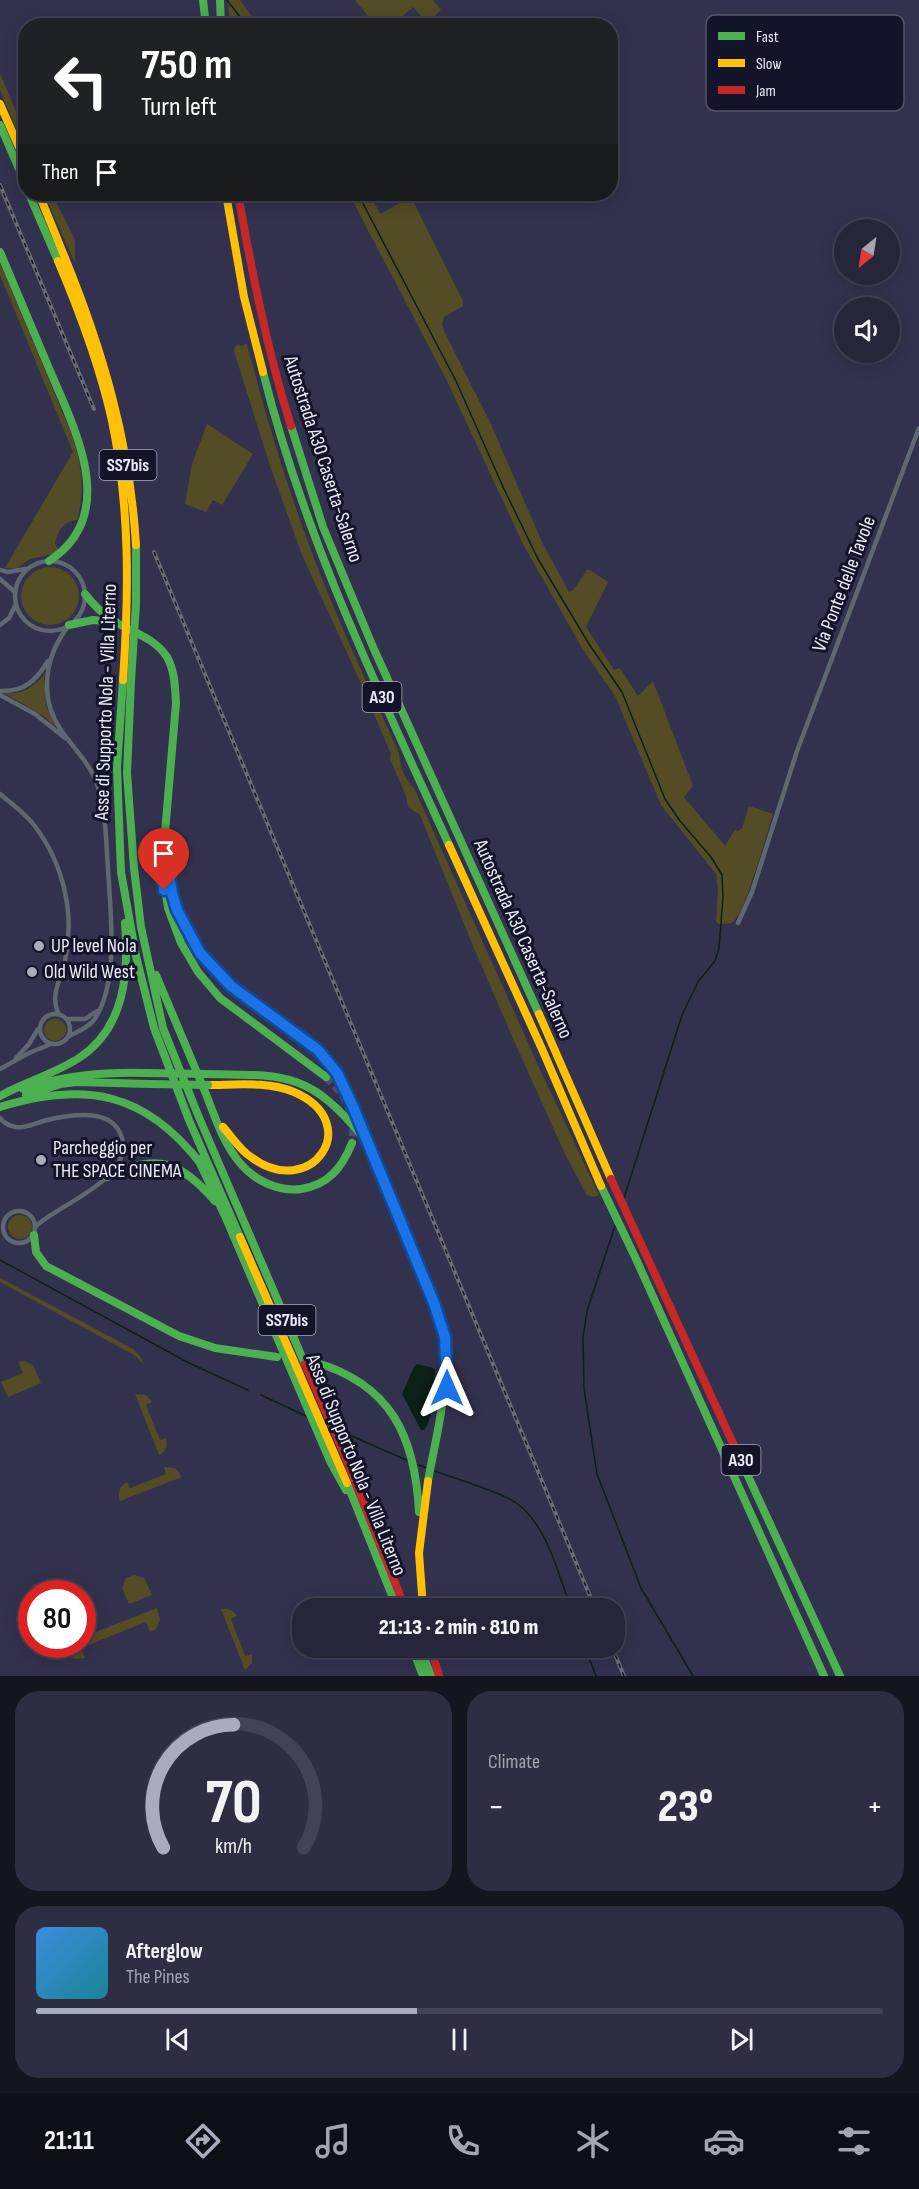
<!DOCTYPE html>
<meta charset="utf-8">
<style>
:root{--surface:#26263a;--page:#2e2e42;--text:#f1f3f6;--muted:#a4a5af;--line:#424354;--accent:#aaabbd}
body{margin:0;font-family:"Sofia Sans Condensed",sans-serif;background:var(--page);color:var(--text);height:100vh;display:flex;flex-direction:column;font-size:22px;white-space:nowrap}
*{box-sizing:border-box;margin:0}
p{font-size:20px;color:var(--muted)}
.icon{flex:none;width:33px;height:33px;fill:none;stroke:currentColor;stroke-width:2;stroke-linecap:round;stroke-linejoin:round}
.map{position:relative;height:1676px;overflow:hidden}
.drawer{display:flex;flex-direction:column;gap:15px;padding:15px;background:#151520;flex:1}
.drawer>*{flex:none}
.hud{position:absolute;left:18px;top:18px;width:600px;height:183px;border-radius:24px;box-shadow:0 3px 15px #0003,0 0 0 2px var(--line);background:#202124;color:#fff;overflow:hidden}
.needle{width:39px;rotate:210deg}
.tools{position:absolute;left:834px;top:219px;display:grid;gap:12px}
.tools a{display:grid;place-items:center;width:66px;height:66px;border-radius:50%;background:var(--surface);box-shadow:0 3px 15px #0003,0 0 0 2px var(--line);font-size:30px}
.speed{position:absolute;left:18px;top:1580px;display:flex;gap:12px;font-size:30px;font-weight:700;text-align:center}
.speed>*{display:grid;place-content:center;width:78px;height:78px;border-radius:50%;background:var(--surface);box-shadow:0 3px 15px #0003,0 0 0 2px var(--line);line-height:1}
.speed .limit{border:9px solid #d22;background:#fff;color:#111}
.pin{position:absolute;display:grid;place-items:center;width:51px;height:51px;color:#fff;margin:-62px -26px;border-radius:50% 50% 50% 0;rotate:-45deg;box-shadow:0 0 6px #0007}
.pin .icon{rotate:45deg}
.me{position:absolute;width:66px;margin:-33px;rotate:0deg;stroke-linejoin:round;filter:drop-shadow(0 0 4px #0008)}
.turn{display:flex;align-items:center;gap:21px;height:126px;padding:0 24px;font-size:27px}
.turn .icon{width:78px;height:78px;stroke-width:2.5}
.turn b{display:block;font-size:42px;line-height:51px}
.then{display:flex;align-items:center;height:57px;padding:0 24px;background:#0003;gap:12px;font-size:22px}
.big{font-size:45px;font-weight:800;line-height:1.1}
.drawer .card{flex:1;display:flex;flex-direction:column;justify-content:center;gap:9px;min-width:0;padding:0 21px;border-radius:24px;background:var(--page)}
.drawer .dial{align-items:center;gap:0}
.dial svg{height:156px;overflow:visible;fill:none;stroke:var(--line);stroke-width:7;stroke-linecap:round;text-anchor:middle}
.dial text{fill:var(--text);stroke:none}
.song{display:flex;align-items:center;gap:18px}
.cover{width:72px;height:72px;border-radius:9px;background:linear-gradient(135deg,hsl(210 70% 55%),hsl(190 70% 35%))}
.played{height:6px;border-radius:3px;background:linear-gradient(90deg,var(--accent) 45%,var(--line) 45%)}
.keys{display:flex;justify-content:space-around;direction:ltr}
.heat{display:flex;justify-content:space-between;align-items:center;font-size:33px;direction:ltr}
.drawer .tiles{flex:1;display:grid;gap:15px;grid-template-columns:1fr 1fr}
.card:last-child{grid-column:span 2}
.trip{position:absolute;left:292px;top:1598px;width:333px;height:60px;border-radius:24px;background:var(--surface);box-shadow:0 3px 15px #0003,0 0 0 2px var(--line);font-weight:800;line-height:60px;text-align:center}
.tab-bar{display:flex;height:96px;justify-content:space-around;align-items:center;background:#0f0f17;color:var(--muted)}
.tab-bar .icon{width:42px;height:42px}
.tab-bar .current{color:var(--accent)}
.tab-bar b{font-size:27px;color:var(--text)}
.map>svg:first-child{display:block}
.green{fill:#544c25}
.water{fill:#0b2017}
.lines{fill:none;stroke-linecap:round;stroke-linejoin:round}
.stream{stroke:#0b2017;stroke-width:1.5}
.highway-tunnel{stroke:#4e4e68;stroke-width:8;stroke-dasharray:8 4;stroke-linecap:butt}
.street{stroke:#5f6870;stroke-width:4.5}
.fast{stroke:#4caf50;stroke-width:8}
.slow{stroke:#ffc107;stroke-width:8}
.jam{stroke:#c62828;stroke-width:8}
.rail-casing{stroke:#686d78;stroke-width:4}
.rail{stroke:#13142a;stroke-width:1.5;stroke-dasharray:4.5;stroke-linecap:butt}
.fast-bridge{stroke:#4caf50;stroke-width:8}
.slow-bridge{stroke:#ffc107;stroke-width:8}
.route-casing{stroke:#114b97;stroke-width:15}
.route{stroke:#1a73e8;stroke-width:10}
.poi-dot{fill:#aaabbd;stroke:#13142a;stroke-width:2}
.labels{text-anchor:middle;dominant-baseline:central;stroke-width:6;stroke-linejoin:round;paint-order:stroke}
.shield{fill:#13142a;stroke:#aaabbb;stroke-width:1.5}
.shield-label{font-size:18px;font-weight:bold;fill:#eaecf9}
.street-label{font-size:20px;fill:#eaecf9;stroke:#13142a}
.poi-label{font-size:20px;fill:#eaecf9;stroke:#13142a;text-anchor:start}
.key{fill:#13142a;stroke:#545568;stroke-width:1.5}
.key-label{font-size:16px;fill:#eaecf9}
</style>
<div class="map">
<svg width="919" height="1676" viewBox="0 0 919 1676">
<rect width="100%" height="100%" fill="#32324e"/>
<path class="green" d="M228,0H240L258,25H238L229,15Z
M355,0H433L441,10L427,23L413,7L395,23V25H375Z
M0,74L25,132V150L0,90Z
M44,194H52L75,240V263Z
M349,194H370L380,214L411,197L463,301V306L444,317L442,324L444,331L490,422L542,542L569,592L574,589L587,570H590L608,582L586,627L614,670L620,668L638,696L653,681L693,786L684,797L725,846L735,830L738,831L742,828L749,806L773,814C767,832 745,914 733,922C729,924 723,924 719,924L716,922L718,889L716,874L661,805L615,696L582,648L523,544L446,379Z
M0,263L72,435C82,465 85,490 77,520C63,521 58,531 55,544L59,550L53,554L30,559L17,568H5L73,452L0,275Z
M239,344L240,346L247,344C266,417 288,490 315,561C340,626 370,689 399,753C400,767 404,778 414,788L537,1063L599,1195L593,1197L586,1194L565,1154L515,1043L473,946L420,815L408,807L406,796L390,759L391,754L359,679L302,555L270,466L234,351L235,347Z
M207,424L253,454L222,505L213,500L206,512L185,504L192,464Z
M21 596a29 29 0 1 1 58 0a29 29 0 1 1-58 0Z
M44,675L46,705L56,728L45,717L4,693C22,695 33,688 44,675Z
M44 1030a11 11 0 1 1 22 0a11 11 0 1 1-22 0Z
M8 1227a12 12 0 1 1 24 0a12 12 0 1 1-24 0Z
M0,1278L133,1349L140,1356L144,1364L134,1355L0,1282Z
M25,1361L33,1365L41,1383L8,1397L1,1382L23,1373L18,1362Z
M135,1394L146,1395L152,1402L146,1405L160,1440L166,1438C168,1446 166,1452 159,1455Z
M164,1467L175,1468L182,1477L120,1501C117,1493 120,1486 127,1482L130,1488L166,1474Z
M134,1575L144,1578L152,1595L129,1604L122,1588L126,1578Z
M157,1608L160,1620L156,1629L150,1632L146,1622L81,1648L85,1658L74,1659L68,1655L63,1645L82,1644L83,1637Z
M221,1609C228,1608 234,1610 237,1616L231,1619L245,1656L252,1654V1663L245,1670Z"/>
<path class="water" d="M417,1364L433,1368L435,1370C434,1386 434,1419 424,1430H421L402,1394L414,1367Z"/>
<g class="lines">
<path class="stream" d="M227,0L247,26
M358,194L456,381L504,489L538,559L589,644L622,692L665,799L680,821L711,857L722,875L723,897L719,948L715,961L698,982L682,1015L624,1198
M615,1226L587,1311L583,1337L584,1389L597,1474L641,1588L693,1676
M0,1260L189,1363L248,1390
M261,1395L306,1416
M338,1430L411,1462
M418,1465L427,1468
M435,1471C459,1480 485,1487 508,1498C546,1517 557,1572 571,1608
M585,1647L596,1676"/>
<path class="highway-tunnel" d="M326,1077C346,1095 357,1115 352,1143"/>
<path class="street" d="M15 596a35 35 0 1 1 70 0a35 35 0 1 1-70 0Z
M0,570L8,572L25,569
M0,579L15,592
M0,625L9,618L16,604
M0,691C24,692 36,681 48,661
M0,695L35,714L65,738
M0,794C12,804 25,813 34,825C64,864 75,914 65,961C61,980 49,996 59,1014
M738,923L752,892L797,751L919,428
M40 1029a15 15 0 1 1 30 0a15 15 0 1 1-30 0Z
M67,1019H85L97,1011
M68,1037C77,1031 87,1029 94,1020C120,983 110,910 108,868C106,841 106,813 98,787C91,764 74,749 61,730C38,696 45,656 69,625
M16,1058L29,1044L38,1029
M0,1069L29,1053L51,1044
M0,1118C4,1123 9,1126 16,1127C26,1129 37,1122 47,1120C68,1115 107,1108 119,1131C143,1175 59,1204 36,1226
M3 1227a16 16 0 1 1 32 0a16 16 0 1 1-32 0Z"/>
<path class="fast" d="M203,0L206,26
M220,0L221,26
M0,125L26,185
M29,194L58,261
M0,252C16,290 32,328 48,366C73,426 122,514 49,561
M263,372C304,537 379,691 449,845
M291,426L323,527L373,647L539,1014
M85,594C93,604 101,613 112,620C131,632 154,637 167,657C175,671 175,688 176,703L162,868L168,908L181,943L198,972L220,998L326,1077
M69,625L93,620L116,622
M123,680L117,768L121,872L136,956L154,1028L189,1120L240,1237
M131,681L127,773L134,868L141,927L163,1028L198,1115L305,1364
M156,975C173,1015 189,1054 206,1094C215,1117 223,1143 240,1163C254,1180 278,1192 301,1189C328,1185 342,1168 352,1143
M207,1074C286,1075 309,1072 362,1136
M23,1089C64,1075 103,1072 146,1073
M345,1090L440,1321C452,1384 439,1420 428,1481
M26,1095L61,1084L76,1082L150,1084
M0,1096C25,1082 54,1074 79,1058C125,1028 129,973 125,923
M0,1107C86,1081 145,1092 201,1164
M198,1159L225,1216L330,1461L346,1490
M107,1177C156,1152 180,1161 215,1201
M601,1186L636,1259L824,1676
M34,1235L36,1252L46,1266L179,1336L215,1348L277,1357
M314,1362C391,1384 415,1436 419,1512
M737,1452L840,1676
M347,1483L397,1608
M412,1647L423,1676
M420,1647L431,1676"/>
<path class="slow" d="M0,104L26,163
M39,194L65,258
M226,194L244,297L263,372
M164,840C167,862 169,886 176,908C195,960 237,990 279,1021C307,1042 330,1057 345,1090
M449,845L542,1049L601,1186
M539,1014L611,1179
M208,1085C235,1085 268,1081 294,1092C366,1123 311,1202 251,1157C240,1150 232,1137 223,1127
M240,1237L347,1483
M423,1608L419,1553L428,1481"/>
<path class="jam" d="M238,194C252,272 267,350 291,426
M611,1179L737,1452
M305,1364L345,1456L405,1608
M431,1647L439,1676"/>
<defs>
<path id="rail" d="M0,185L94,409
M154,552L595,1608
M612,1647L624,1676"/>
</defs>
<use href="#rail" class="rail-casing"/>
<use href="#rail" class="rail"/>
<path class="fast-bridge" d="M131,681L136,604V545
M146,1073L207,1074
M150,1084L208,1085"/>
<path class="slow-bridge" d="M65,258C103,351 130,444 136,545
M58,261C80,313 100,366 112,421C130,506 129,593 123,680"/>
</g>
<g class="lines">
<defs>
<path id="route" d="M164,890L162,868L164,840L172,893L177,910L200,953L231,986L318,1050L337,1073L354,1109L434,1303L445,1337L447,1388"/>
</defs>
<use href="#route" class="route-casing"/>
<use href="#route" class="route"/>
</g>
<g class="poi-dot">
<circle cx="39" cy="946" r="6"/>
<circle cx="32" cy="972" r="6"/>
<circle cx="41" cy="1160" r="6"/>
</g>
<g class="labels">
<g class="shield">
<rect x="99.5" y="450" width="57" height="30" rx="4.5"/>
<rect x="362.5" y="682" width="39" height="30" rx="4.5"/>
<rect x="258.5" y="1305" width="57" height="30" rx="4.5"/>
<rect x="721.5" y="1445" width="39" height="30" rx="4.5"/>
</g>
<g class="shield-label">
<text x="128" y="465">SS7bis</text>
<text x="382" y="697">A30</text>
<text x="287" y="1320">SS7bis</text>
<text x="741" y="1460">A30</text>
</g>
<g class="street-label">
<text transform="translate(323 459) rotate(72)">Autostrada A30 Caserta-Salerno</text>
<text transform="translate(844 584) rotate(-69)">Via Ponte delle Tavole</text>
<text transform="translate(106 702) rotate(-88)">Asse di Supporto Nola - Villa Literno</text>
<text transform="translate(523 939) rotate(66)">Autostrada A30 Caserta-Salerno</text>
<text transform="translate(356 1465) rotate(68)">Asse di Supporto Nola - Villa Literno</text>
</g>
<g class="poi-label">
<text x="51" y="946">UP level Nola</text>
<text x="44" y="972">Old Wild West</text>
<text x="53" y="1148">Parcheggio per<tspan x="53" dy="23">THE SPACE CINEMA</tspan></text>
</g>
</g>
<rect x="706" y="15" width="198" height="96" rx="9" class="key"/>
<rect x="718" y="32" width="27" height="8" fill="#4caf50"/>
<rect x="718" y="59" width="27" height="8" fill="#ffc107"/>
<rect x="718" y="86" width="27" height="8" fill="#c62828"/>
<g class="key-label">
<text x="756" y="42">Fast</text>
<text x="756" y="69">Slow</text>
<text x="756" y="96">Jam</text>
</g>
</svg>
<div class="tools">
<a><svg class="needle" viewBox="-14 -14 28 28"><path d="M0-13l5 13h-10z" fill="#e53935"/><path d="M0 13l5-13h-10z" fill="#a4a5af"/></svg></a>
<a><svg class="icon" aria-label="sound" viewBox="0 0 24 24"><path d="M4 9h4l5-4v14l-5-4H4zM17 9q2 3 0 6"/></svg></a>
</div>
<div class="speed"><div class="limit">80</div></div>
<div class="pin" style="left:164px;top:890px;background:#d93025"><svg class="icon" aria-label="arrive" viewBox="0 0 24 24"><path d="M6 21V4h12l-3 4 3 4H6"/></svg></div>
<svg class="me" style="left:447px;top:1388px" viewBox="-20 -20 40 40"><path d="M0-17L14 15 0 8-14 15z" fill="#1a73e8" stroke="#fff" stroke-width="4"/></svg>
<div class="trip">21:13 · 2 min · 810 m</div>
<div class="hud">
<div class="turn"><svg class="icon" aria-label="left" viewBox="0 0 24 24"><path d="M17 20v-9H6M10 6l-5 5 5 5"/></svg><div><b>750 m</b>Turn left</div></div>
<div class="then">Then<svg class="icon" aria-label="arrive" viewBox="0 0 24 24"><path d="M6 21V4h12l-3 4 3 4H6"/></svg></div>
</div>
</div>
<section class="drawer">
<div class="tiles">
<div class="card dial"><svg viewBox="0 0 100 80">
<path d="M14 69A42 42 0 1 1 86 69"/>
<path d="M14 69A42 42 0 0 1 50 6" stroke="#aaabbd"/>
<text x="50" y="56" font-size="32" font-weight="700">70</text>
<text x="50" y="72" font-size="11">km/h</text>
</svg></div>
<div class="card"><p>Climate</p>
<div class="heat"><a>−</a><b class="big">23°</b><a>+</a></div>
</div>
<div class="card">
<div class="song"><i class="cover"></i><div><b>Afterglow</b><p>The Pines</p></div></div>
<div class="played"></div>
<div class="keys"><svg class="icon" aria-label="previous" viewBox="0 0 24 24"><path d="M18 5L8 12l10 7zM5 5v14"/></svg><svg class="icon" aria-label="pause" viewBox="0 0 24 24"><path d="M8 5v14M16 5v14"/></svg><svg class="icon" aria-label="next" viewBox="0 0 24 24"><path d="M6 5l10 7-10 7zM19 5v14"/></svg></div>
</div>
</div>
</section>
<nav class="tab-bar">
<b>21:11</b>
<svg class="icon current" aria-label="directions" viewBox="0 0 24 24"><path d="M12 3l9 9-9 9-9-9zM9 14v-3h6M13 9l2 2-2 2"/></svg>
<svg class="icon" aria-label="music" viewBox="0 0 24 24"><path d="M9 18V5l10-2v13"/><circle cx="6" cy="18" r="3"/><circle cx="16" cy="16" r="3"/></svg>
<svg class="icon" aria-label="phone" viewBox="0 0 24 24"><path d="M5 4h4l2 5-3 2q2 4 5 5l2-3 5 2v4C11 20 4 13 5 4z"/></svg>
<svg class="icon" aria-label="climate" viewBox="0 0 24 24"><path d="M12 3v18M4 7l16 10M4 17L20 7"/></svg>
<svg class="icon" aria-label="car" viewBox="0 0 24 24"><path d="M5 17H2v-5l4-1 3-4h7l3 4 3 1v5h-3M9 17h6M6 11h13"/><circle cx="7" cy="17" r="2"/><circle cx="17" cy="17" r="2"/></svg>
<svg class="icon" aria-label="filters" viewBox="0 0 24 24"><path d="M4 7h16M4 17h16"/><circle cx="9" cy="7" r="2"/><circle cx="15" cy="17" r="2"/></svg>
</nav>
